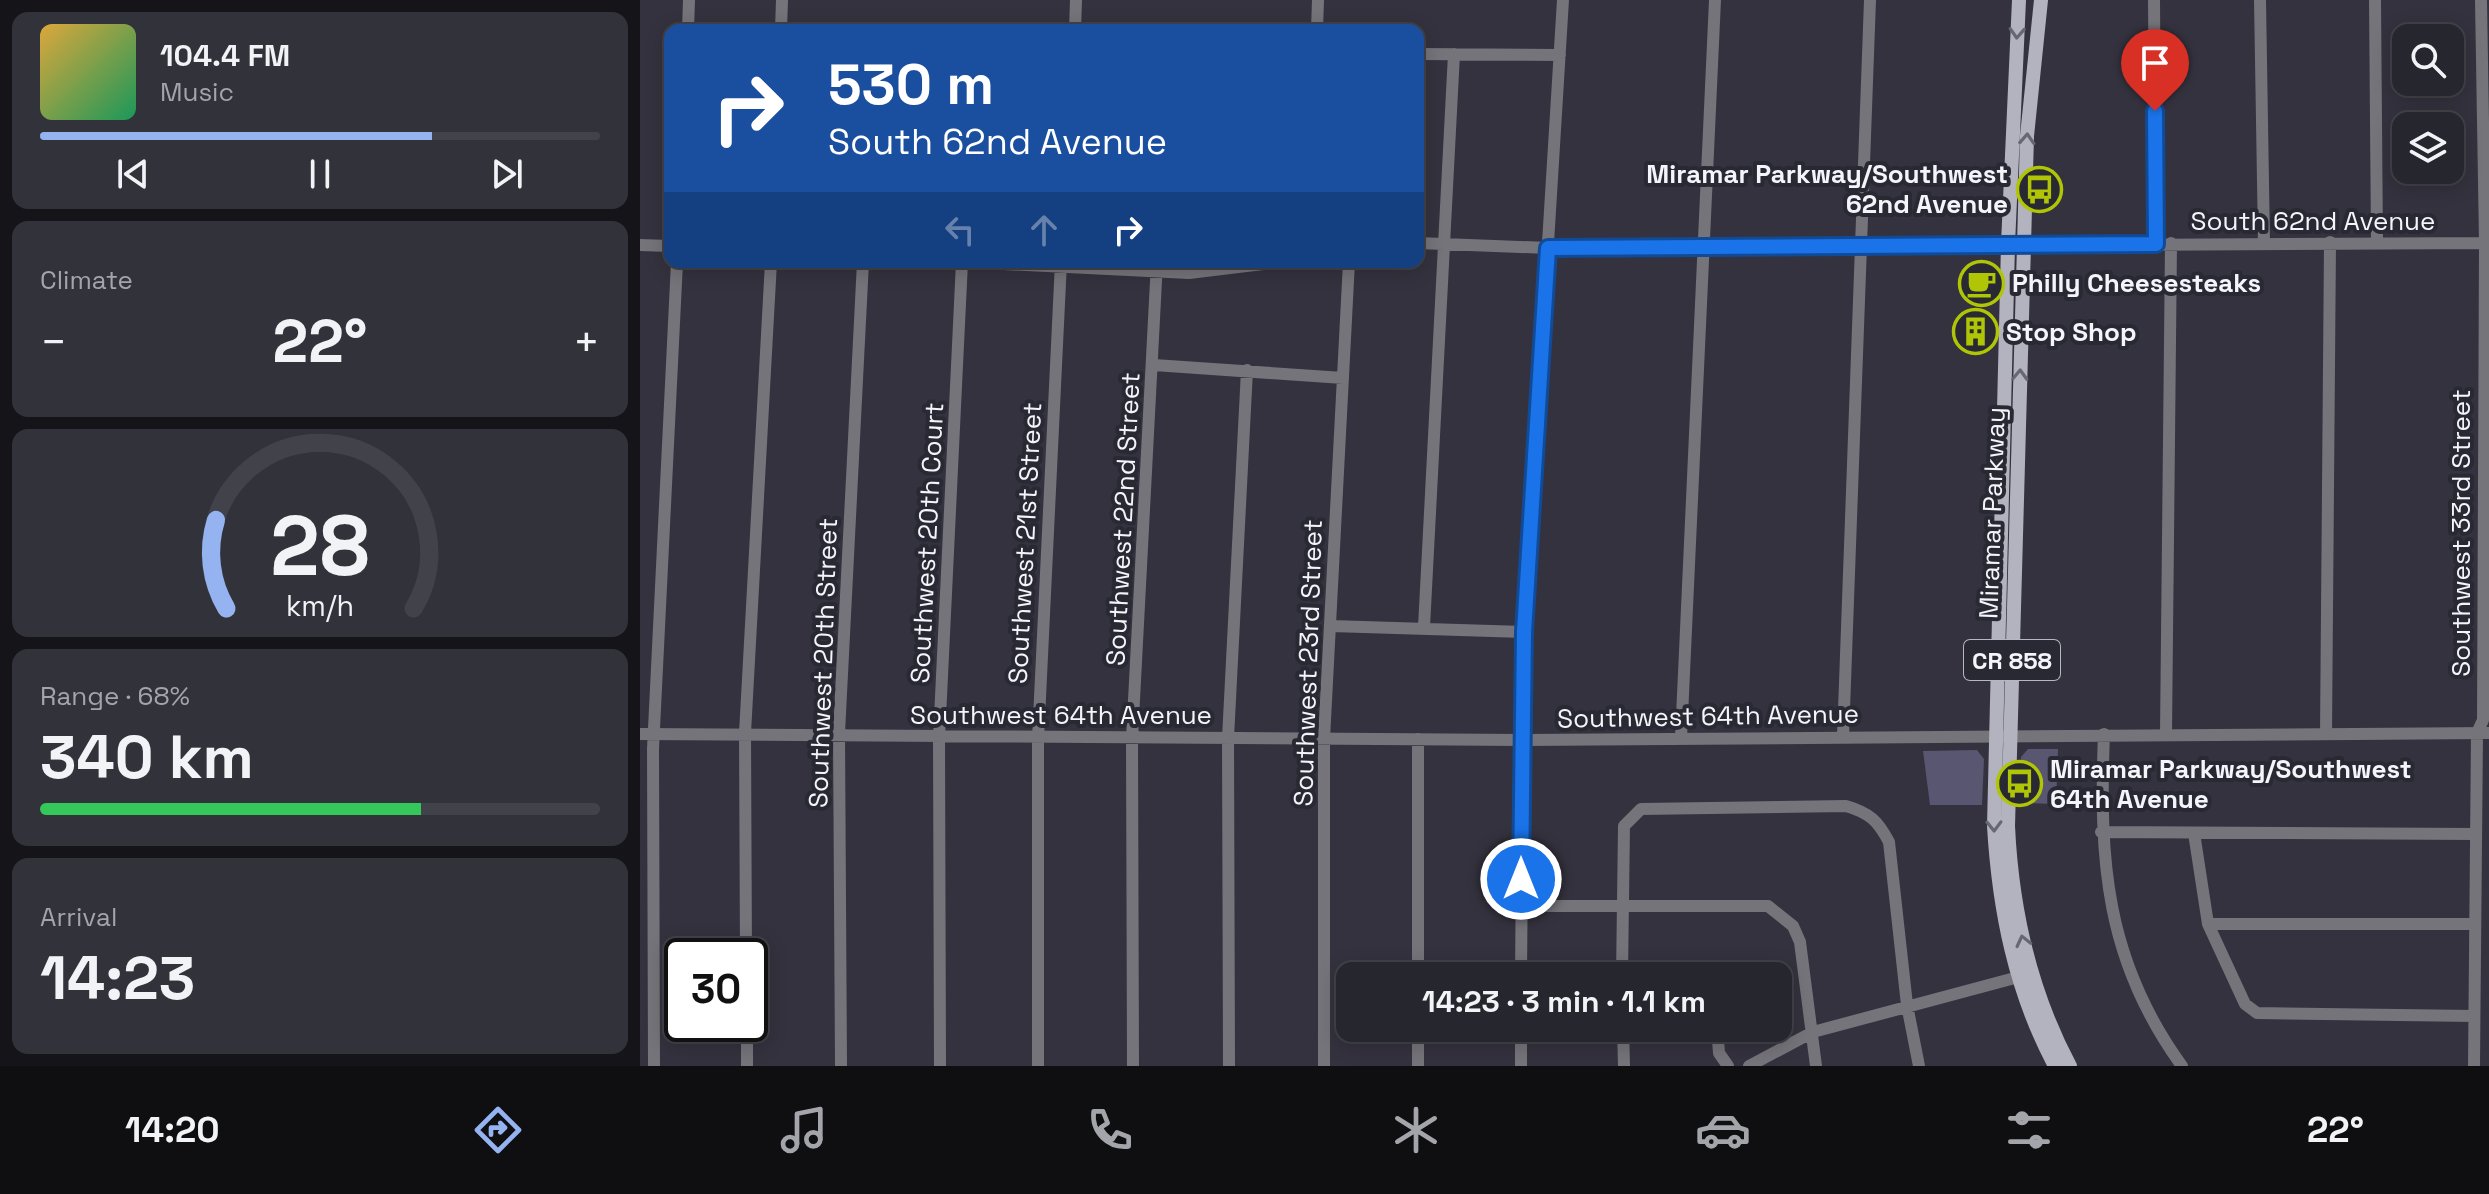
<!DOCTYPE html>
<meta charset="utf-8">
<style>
:root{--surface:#26262e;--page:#32323a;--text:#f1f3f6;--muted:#a4a5aa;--line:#42434a;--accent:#95b2f1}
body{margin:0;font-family:"Space Grotesk",sans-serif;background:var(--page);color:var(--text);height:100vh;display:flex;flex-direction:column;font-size:30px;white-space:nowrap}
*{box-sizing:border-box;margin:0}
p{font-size:26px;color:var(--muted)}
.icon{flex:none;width:44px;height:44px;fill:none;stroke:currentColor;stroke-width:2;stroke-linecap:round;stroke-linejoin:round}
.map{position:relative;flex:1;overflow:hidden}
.sheet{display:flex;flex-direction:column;gap:12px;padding:12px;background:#151519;width:640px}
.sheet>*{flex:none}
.guide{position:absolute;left:24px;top:24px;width:760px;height:244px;border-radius:16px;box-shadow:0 4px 20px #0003,0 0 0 2px var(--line);background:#1a4fa0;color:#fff;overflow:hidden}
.tools{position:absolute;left:1752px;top:24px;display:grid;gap:16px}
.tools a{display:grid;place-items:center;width:72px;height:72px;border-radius:16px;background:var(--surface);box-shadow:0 4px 20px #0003,0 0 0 2px var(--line);font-size:40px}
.speed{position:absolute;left:24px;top:938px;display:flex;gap:16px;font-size:40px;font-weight:700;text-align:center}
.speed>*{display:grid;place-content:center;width:104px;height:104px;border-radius:50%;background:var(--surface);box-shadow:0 4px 20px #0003,0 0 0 2px var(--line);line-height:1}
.speed .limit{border:4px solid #111;border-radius:12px;background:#fff;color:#111}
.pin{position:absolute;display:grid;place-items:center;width:68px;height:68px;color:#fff;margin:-82px -34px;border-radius:50% 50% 50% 0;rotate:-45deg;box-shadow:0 0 8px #0007}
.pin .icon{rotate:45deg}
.me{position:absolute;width:88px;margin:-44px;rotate:0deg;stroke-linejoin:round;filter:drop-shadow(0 0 6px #0008)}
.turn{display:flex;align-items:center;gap:28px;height:168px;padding:0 32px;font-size:36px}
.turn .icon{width:104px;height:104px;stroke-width:2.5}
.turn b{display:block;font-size:56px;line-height:68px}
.lanes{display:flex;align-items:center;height:76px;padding:0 32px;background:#0003;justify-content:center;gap:40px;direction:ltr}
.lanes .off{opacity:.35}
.big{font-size:60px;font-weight:600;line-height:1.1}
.sheet .tile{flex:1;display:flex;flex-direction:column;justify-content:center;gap:12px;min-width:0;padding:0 28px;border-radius:16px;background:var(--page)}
.sheet .dial{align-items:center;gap:0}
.dial svg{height:208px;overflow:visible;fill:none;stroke:var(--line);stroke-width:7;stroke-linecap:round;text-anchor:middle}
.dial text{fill:var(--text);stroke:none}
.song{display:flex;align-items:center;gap:24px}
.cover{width:96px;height:96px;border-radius:12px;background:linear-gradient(135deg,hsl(40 70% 55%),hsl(150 70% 35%))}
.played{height:8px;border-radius:4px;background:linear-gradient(90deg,var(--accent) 70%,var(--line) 70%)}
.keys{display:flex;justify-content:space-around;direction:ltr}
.heat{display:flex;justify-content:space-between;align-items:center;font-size:44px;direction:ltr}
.charge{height:12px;border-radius:6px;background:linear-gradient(90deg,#34c759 68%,var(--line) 0)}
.trip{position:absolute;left:696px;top:962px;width:456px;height:80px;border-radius:16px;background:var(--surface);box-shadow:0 4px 20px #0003,0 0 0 2px var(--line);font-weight:600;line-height:80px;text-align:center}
.tabs{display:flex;height:128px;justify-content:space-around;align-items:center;background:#0f0f12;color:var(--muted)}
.tabs .icon{width:56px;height:56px}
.tabs .selected{color:var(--accent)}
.tabs b{font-size:36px;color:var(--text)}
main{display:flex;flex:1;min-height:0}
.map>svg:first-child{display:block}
.green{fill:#585670}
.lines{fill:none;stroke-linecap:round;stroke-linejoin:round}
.minor{stroke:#74747a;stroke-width:12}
.major{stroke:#b3b3bf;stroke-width:14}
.oneway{stroke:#676773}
.route-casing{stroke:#114b97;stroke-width:20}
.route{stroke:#1a73e8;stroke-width:14}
.labels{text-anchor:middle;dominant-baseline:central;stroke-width:8;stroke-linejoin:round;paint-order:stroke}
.shield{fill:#292934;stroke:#b7b7bf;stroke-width:2}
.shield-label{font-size:24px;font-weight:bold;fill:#f4f4fb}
.poi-label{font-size:26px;font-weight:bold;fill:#f4f4fb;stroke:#292934;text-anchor:start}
.street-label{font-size:26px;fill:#f4f4fb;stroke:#292934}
</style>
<main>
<section class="sheet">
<div class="tile">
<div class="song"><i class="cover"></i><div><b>104.4 FM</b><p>Music</p></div></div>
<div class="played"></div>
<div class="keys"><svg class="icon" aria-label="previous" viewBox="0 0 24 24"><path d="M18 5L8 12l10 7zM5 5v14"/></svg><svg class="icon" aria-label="pause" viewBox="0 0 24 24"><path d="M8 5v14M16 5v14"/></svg><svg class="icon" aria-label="next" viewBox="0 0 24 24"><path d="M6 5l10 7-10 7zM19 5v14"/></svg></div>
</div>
<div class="tile"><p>Climate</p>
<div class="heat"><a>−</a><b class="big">22°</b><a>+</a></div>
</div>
<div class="tile dial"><svg viewBox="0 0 100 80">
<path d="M14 69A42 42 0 1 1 86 69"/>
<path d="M14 69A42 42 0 0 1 10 35" stroke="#95b2f1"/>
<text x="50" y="56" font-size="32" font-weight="700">28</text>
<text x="50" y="72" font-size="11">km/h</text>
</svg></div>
<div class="tile"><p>Range · 68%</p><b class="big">340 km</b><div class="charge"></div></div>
<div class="tile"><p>Arrival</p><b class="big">14:23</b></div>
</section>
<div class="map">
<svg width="1849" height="1066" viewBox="0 0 1849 1066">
<rect width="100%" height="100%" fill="#33323e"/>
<path class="green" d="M1388,749H1418L1416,804L1380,803L1381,757Z
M1337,750L1344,759L1342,805H1290L1283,751Z"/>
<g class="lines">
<path class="minor" d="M1514,0L1516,244
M1620,0L1624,243
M1735,0L1737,243
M48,30L49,0
M141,30L142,0
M435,30L436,0
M677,30L678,0
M778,54L920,55
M778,243L908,248L1849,243
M0,245L30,246
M324,262L549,273L639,262
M514,365L703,378
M691,626L884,632
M784,627L814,54
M0,734L881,740L1849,733
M1464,734C1459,860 1465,960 1542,1066
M1526,734L1531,243
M1686,734L1690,242
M1203,737L1230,0
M1041,738L1075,0
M778,739V976
M1461,832L1836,834
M1554,833L1568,924L1605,1004L1617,1013L1834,1016
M881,906H1128L1153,926L1160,942L1176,1066
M1568,924H1834
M106,956L105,733L131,262
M881,976L884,632L923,0
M982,976L984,826L1001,809L1206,806C1230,813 1238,821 1249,842L1267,1005L1279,1066
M107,1024V1066
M778,1028V1066
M983,1028L984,1066
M1077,1028L1079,1053L1088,1066
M14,1066L13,749L37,262
M201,1066L199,733L223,262
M300,1066L299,738L322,262
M398,1066V739L421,262
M493,1066L492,738L517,262
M589,1066L588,738L607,370
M684,1066V739L709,262
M881,1066V1028
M1109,1066L1173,1032L1386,975
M1834,1066L1837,733L1843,720L1845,243L1841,0"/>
<path class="major" d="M1379,0L1368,244L1354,826C1359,910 1375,991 1415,1066
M1401,0L1387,136L1368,826C1372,911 1390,991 1430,1066"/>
</g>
<defs><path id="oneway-chevron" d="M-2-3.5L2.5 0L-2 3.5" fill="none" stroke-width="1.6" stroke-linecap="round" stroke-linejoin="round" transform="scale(2)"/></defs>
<g class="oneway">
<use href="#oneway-chevron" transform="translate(1377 33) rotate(93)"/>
<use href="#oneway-chevron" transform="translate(1387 139) rotate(-87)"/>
<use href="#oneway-chevron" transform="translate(1380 375) rotate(-88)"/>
<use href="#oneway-chevron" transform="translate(1354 826) rotate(89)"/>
<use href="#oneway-chevron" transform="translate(1383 941) rotate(-103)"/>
</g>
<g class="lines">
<defs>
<path id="route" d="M881,879L884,632L908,248L1516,244L1515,111"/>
</defs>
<use href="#route" class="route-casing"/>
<use href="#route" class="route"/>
</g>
<defs>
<symbol id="bus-ring" viewBox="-11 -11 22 22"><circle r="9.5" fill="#292934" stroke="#afc506" stroke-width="1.5"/><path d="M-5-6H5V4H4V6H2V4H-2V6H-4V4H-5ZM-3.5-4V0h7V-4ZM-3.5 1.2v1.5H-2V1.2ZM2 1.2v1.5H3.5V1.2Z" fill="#afc506"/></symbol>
<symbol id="cafe-ring" viewBox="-11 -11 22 22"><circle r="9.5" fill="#292934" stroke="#afc506" stroke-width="1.5"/><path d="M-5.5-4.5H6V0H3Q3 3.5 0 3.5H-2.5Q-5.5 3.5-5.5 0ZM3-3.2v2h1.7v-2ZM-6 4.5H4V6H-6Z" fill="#afc506"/></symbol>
<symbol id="building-ring" viewBox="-11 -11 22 22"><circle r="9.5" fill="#292934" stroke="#afc506" stroke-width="1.5"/><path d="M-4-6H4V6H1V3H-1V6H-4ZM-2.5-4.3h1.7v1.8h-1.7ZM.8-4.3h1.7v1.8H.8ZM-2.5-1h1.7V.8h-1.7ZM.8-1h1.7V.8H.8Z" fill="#afc506"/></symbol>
</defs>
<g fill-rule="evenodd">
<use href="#bus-ring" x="1374" y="164" width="51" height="51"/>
<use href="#cafe-ring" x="1316" y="258" width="51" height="51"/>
<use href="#building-ring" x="1310" y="306" width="51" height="51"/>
<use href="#bus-ring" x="1354" y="758" width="51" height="51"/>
</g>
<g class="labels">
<rect class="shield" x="1324" y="640" width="96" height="40" rx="6"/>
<g class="shield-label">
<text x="1372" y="660">CR 858</text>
</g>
<g class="poi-label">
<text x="1368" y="174" text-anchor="end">Miramar Parkway/Southwest<tspan x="1368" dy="30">62nd Avenue</tspan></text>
<text x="1372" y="283">Philly Cheesesteaks</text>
<text x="1366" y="332">Stop Shop</text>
<text x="1410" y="769">Miramar Parkway/Southwest<tspan x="1410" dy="30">64th Avenue</tspan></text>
</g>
<g class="street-label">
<text x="1673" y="221">South 62nd Avenue</text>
<text transform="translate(1352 513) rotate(-88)">Miramar Parkway</text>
<text transform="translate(483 519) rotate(-87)">Southwest 22nd Street</text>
<text transform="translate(1821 533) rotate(-90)">Southwest 33rd Street</text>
<text transform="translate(287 543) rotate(-87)">Southwest 20th Court</text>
<text transform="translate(385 543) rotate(-87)">Southwest 21st Street</text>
<text transform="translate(183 663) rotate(-88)">Southwest 20th Street</text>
<text transform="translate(668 663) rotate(-88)">Southwest 23rd Street</text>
<text x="421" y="715">Southwest 64th Avenue</text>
<text transform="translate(1068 716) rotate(-1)">Southwest 64th Avenue</text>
</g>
</g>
</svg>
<div class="tools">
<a><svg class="icon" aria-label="search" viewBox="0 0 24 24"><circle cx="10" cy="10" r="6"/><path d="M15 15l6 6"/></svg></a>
<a><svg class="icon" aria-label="layers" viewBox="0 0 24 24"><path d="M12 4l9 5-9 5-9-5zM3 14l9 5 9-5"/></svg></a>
</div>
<div class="speed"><div class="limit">30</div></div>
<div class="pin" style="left:1515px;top:111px;background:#d93025"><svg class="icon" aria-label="arrive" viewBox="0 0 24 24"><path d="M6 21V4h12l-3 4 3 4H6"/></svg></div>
<svg class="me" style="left:881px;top:879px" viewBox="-20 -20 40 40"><circle r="17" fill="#1a73e8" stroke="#fff" stroke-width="3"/><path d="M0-11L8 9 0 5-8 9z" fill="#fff"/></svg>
<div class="trip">14:23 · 3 min · 1.1 km</div>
<div class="guide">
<div class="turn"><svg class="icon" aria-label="right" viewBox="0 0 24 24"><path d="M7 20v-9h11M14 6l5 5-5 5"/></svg><div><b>530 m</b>South 62nd Avenue</div></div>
<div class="lanes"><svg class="icon off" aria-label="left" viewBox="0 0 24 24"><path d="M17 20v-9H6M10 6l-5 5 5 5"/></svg><svg class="icon off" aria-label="ahead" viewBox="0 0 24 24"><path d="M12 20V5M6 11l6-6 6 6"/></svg><svg class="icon" aria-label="right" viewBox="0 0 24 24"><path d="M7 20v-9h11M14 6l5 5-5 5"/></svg></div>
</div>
</div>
</main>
<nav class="tabs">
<b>14:20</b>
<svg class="icon selected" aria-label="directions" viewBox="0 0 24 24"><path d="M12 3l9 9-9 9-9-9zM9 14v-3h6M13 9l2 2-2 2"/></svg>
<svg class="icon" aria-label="music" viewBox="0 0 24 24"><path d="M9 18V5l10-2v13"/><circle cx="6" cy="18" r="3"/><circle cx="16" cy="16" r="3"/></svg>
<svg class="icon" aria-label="phone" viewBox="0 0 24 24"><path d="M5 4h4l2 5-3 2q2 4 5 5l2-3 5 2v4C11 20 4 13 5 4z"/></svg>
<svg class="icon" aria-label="climate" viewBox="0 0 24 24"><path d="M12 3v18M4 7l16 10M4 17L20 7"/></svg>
<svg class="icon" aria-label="car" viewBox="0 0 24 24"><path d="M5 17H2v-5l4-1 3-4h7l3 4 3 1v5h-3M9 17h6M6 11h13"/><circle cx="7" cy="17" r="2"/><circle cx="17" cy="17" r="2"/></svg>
<svg class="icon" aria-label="filters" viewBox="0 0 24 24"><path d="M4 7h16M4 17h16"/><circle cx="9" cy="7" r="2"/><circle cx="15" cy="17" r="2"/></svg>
<b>22°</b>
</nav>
